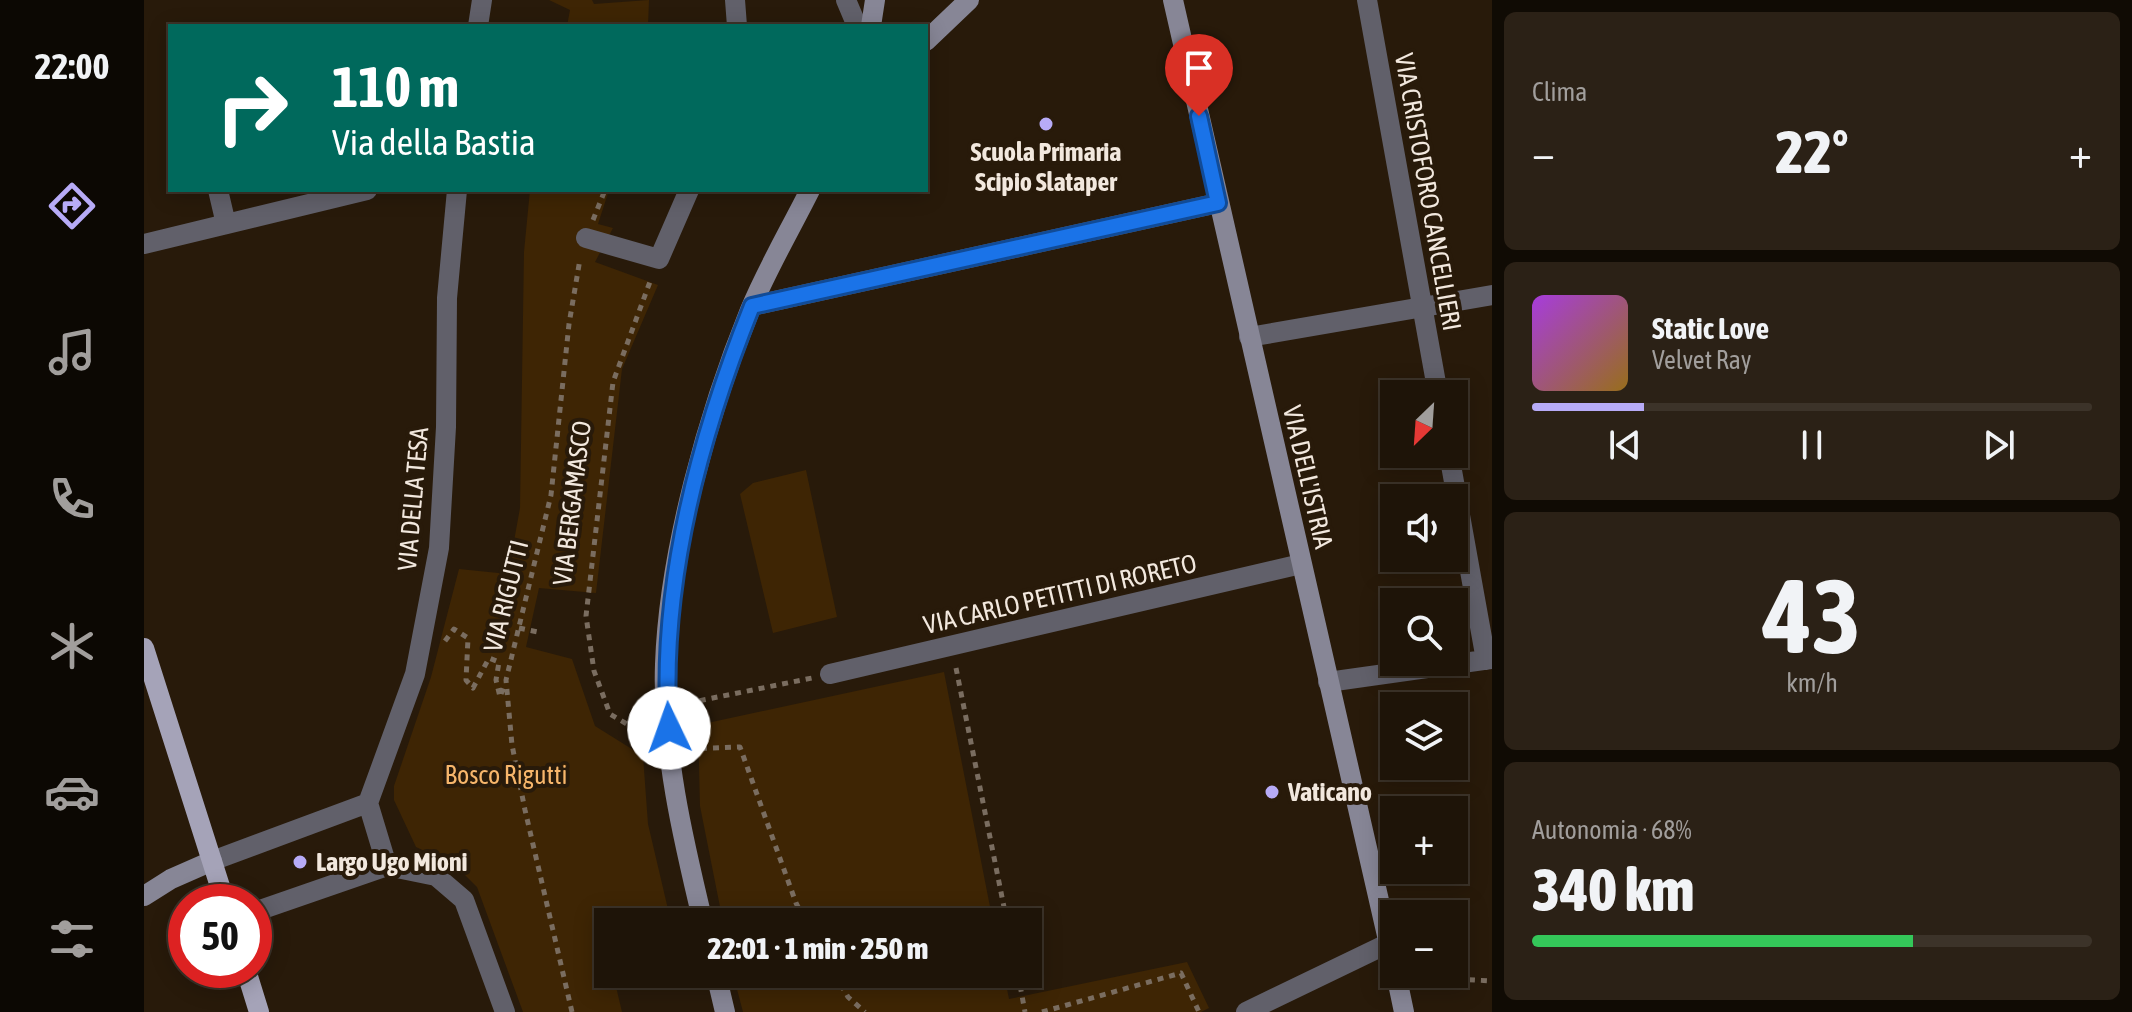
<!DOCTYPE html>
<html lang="it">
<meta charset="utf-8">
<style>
:root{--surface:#1e1408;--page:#2b2116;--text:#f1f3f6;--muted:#a19e9c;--line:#3c3329;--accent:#b7abf7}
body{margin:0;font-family:"Asap Condensed",sans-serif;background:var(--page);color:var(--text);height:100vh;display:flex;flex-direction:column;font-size:30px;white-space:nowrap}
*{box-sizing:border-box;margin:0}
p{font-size:26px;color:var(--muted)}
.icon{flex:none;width:44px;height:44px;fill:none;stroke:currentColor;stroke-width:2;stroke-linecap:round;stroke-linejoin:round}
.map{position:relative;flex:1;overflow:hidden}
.drawer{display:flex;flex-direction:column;gap:12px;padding:12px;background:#100b04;width:640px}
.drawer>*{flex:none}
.top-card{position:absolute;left:24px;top:24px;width:760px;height:168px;border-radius:0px;box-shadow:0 4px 20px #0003,0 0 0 2px var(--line);background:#00695c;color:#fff;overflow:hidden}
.needle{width:52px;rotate:205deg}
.buttons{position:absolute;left:1236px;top:380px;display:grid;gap:16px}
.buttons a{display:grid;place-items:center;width:88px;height:88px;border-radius:0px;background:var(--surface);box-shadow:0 4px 20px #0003,0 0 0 2px var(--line);font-size:40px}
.speed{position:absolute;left:24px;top:884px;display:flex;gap:16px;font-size:40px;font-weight:700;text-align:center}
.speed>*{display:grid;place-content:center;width:104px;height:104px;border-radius:50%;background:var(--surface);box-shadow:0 4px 20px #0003,0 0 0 2px var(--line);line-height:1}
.speed .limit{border:12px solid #d22;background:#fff;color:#111}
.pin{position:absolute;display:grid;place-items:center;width:68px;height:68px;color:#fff;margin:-82px -34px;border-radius:50% 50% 50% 0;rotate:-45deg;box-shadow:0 0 8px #0007}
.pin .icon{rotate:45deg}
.me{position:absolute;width:88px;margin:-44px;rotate:357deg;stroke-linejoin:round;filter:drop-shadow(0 0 6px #0008)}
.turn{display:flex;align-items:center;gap:28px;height:168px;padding:0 32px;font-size:36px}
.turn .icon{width:104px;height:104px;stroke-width:2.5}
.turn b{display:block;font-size:56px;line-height:68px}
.big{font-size:60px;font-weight:800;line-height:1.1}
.drawer .tile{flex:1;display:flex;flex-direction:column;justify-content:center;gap:12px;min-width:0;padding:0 28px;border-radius:12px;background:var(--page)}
.drawer .dial{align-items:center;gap:0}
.dial b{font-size:104px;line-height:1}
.song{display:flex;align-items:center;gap:24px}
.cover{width:96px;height:96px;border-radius:12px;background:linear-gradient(135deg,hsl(280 70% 55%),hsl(40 70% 35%))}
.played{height:8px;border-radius:4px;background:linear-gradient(90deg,var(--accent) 20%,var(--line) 20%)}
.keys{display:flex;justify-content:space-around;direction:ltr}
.heat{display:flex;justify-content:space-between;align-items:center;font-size:44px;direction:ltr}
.charge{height:12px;border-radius:6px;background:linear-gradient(90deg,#34c759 68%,var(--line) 0)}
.trip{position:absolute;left:450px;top:908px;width:448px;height:80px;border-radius:0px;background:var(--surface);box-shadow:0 4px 20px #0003,0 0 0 2px var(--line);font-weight:800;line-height:80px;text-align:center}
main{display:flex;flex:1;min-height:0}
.dock{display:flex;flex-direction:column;width:144px;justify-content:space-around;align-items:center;background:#0c0803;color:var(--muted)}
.dock .icon{width:56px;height:56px}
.dock .current{color:var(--accent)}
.dock b{font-size:36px;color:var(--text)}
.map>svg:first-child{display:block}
.green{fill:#3e2504}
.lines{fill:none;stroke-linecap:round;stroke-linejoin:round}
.path{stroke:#7a6d60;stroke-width:5;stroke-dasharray:6 6;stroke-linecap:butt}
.street{stroke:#61606a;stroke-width:20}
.secondary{stroke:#878696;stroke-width:20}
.primary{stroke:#a5a3b8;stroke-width:20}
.route-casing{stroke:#114b97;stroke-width:20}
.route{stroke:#1a73e8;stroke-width:14}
.poi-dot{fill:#b7abf7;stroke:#281a0a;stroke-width:3}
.labels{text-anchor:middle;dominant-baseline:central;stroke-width:8;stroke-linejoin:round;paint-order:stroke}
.poi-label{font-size:26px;font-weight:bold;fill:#f2e8de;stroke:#281a0a;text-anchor:start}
.street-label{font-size:26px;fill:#f2e8de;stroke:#281a0a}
.park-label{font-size:26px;fill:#f7b66b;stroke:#281a0a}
</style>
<main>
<nav class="dock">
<b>22:00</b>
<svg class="icon current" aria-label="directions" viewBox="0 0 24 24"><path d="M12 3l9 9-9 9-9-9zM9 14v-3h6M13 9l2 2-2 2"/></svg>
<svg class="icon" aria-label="music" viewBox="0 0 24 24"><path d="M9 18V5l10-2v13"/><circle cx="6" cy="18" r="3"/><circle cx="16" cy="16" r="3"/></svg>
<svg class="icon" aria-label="phone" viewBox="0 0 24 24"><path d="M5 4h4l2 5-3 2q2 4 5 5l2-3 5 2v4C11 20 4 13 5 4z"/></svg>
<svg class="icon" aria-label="climate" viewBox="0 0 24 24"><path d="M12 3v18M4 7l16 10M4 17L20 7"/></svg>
<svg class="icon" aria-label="car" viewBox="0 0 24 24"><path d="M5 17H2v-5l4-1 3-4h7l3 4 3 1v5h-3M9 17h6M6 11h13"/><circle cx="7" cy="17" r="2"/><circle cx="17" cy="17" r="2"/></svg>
<svg class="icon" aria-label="filters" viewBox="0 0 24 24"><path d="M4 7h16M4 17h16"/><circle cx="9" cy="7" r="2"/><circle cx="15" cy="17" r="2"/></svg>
</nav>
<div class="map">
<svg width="1348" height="1012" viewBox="0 0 1348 1012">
<rect width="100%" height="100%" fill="#281a0a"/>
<path class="green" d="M405,0H448L450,4L505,0L504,26H423L426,10Z
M386,190H465L454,224L469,228L451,262L514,285L478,369L452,593L395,588L382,647L428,659L451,726L499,756L504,824L527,922H464V974H469L478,1012H379L333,887L311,865L272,847L250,800V786L287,677L315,569L364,574L376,508L380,252Z
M662,470L693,617L629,633L596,494L609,483Z
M800,672L849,922H579L556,806L554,725Z
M1043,962L1065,1008L1057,1012H599L589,974H860L865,999Z"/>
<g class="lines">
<path class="path" d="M449,220L461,190
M375,628L394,632
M301,641L310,629L324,638L322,680L329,688L345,658L355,662L352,680L356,697L361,683
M812,668L863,922
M544,703L668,678
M503,736L466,714L450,671L442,616L469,382L507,279
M545,749L596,747L652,903L662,922
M691,974L704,997L721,1012
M874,974L881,1012
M1277,977L1348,981
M428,1012L381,810L368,745L362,680L407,495L425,324L436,259
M898,1012L1037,973L1055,1012"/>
<path class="street" d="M591,0L593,26
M702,0L713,26
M1223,0L1294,394
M334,26L338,0
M74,190L82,224
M442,238L515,259L545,190
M0,244L223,190
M608,306L1074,203
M1105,337L1348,295
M1305,454L1342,660
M686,674L1157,564
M1184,682L1348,659
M224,803L271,674L295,548L302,427L303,298L313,190
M68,861L224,803L243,866L110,912
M243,866L292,876L320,900L361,1012
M1102,1012L1245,943"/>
<path class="secondary" d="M1029,0L1250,966
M727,26L731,0
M782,41L825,0
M0,896L27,879L68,861
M559,922C539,839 518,750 521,664C525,552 564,413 606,310C623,269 646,230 666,190
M572,974L581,1012
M1252,974L1260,1012"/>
<path class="primary" d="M0,648L81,902
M102,970L115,1012"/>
</g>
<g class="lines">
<defs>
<path id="route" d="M525,728C515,585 555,438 608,306L1074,203L1055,116"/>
</defs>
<use href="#route" class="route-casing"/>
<use href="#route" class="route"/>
</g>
<g class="poi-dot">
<circle cx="902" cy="124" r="8"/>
<circle cx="1128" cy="792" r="8"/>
<circle cx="156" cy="862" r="8"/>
</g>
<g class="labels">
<g class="poi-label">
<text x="902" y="152" text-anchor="middle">Scuola Primaria<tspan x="902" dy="30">Scipio Slataper</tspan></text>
<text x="1144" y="792">Vaticano</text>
<text x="172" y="862">Largo Ugo Mioni</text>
</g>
<g class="street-label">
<text transform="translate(1284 192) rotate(80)">VIA CRISTOFORO CANCELLIERI</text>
<text transform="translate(1164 477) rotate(77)">VIA DELL'ISTRIA</text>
<text transform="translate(269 499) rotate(-85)">VIA DELLA TESA</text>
<text transform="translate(428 503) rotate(-83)">VIA BERGAMASCO</text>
<text transform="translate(916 594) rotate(-13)">VIA CARLO PETITTI DI RORETO</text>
<text transform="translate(362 596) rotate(-76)">VIA RIGUTTI</text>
</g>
<g class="park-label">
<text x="362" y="775">Bosco Rigutti</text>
</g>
</g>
</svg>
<div class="buttons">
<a><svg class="needle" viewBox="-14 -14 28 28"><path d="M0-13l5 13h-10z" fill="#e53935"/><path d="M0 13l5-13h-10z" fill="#a19e9c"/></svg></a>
<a><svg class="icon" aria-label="sound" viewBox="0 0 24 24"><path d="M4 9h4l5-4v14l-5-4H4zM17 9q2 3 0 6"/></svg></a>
<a><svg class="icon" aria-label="search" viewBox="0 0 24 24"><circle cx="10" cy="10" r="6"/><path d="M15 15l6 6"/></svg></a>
<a><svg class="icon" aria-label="layers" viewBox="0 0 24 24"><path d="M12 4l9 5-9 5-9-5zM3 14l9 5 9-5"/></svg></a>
<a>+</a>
<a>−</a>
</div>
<div class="speed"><div class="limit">50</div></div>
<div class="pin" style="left:1055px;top:116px;background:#d93025"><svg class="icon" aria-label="arrive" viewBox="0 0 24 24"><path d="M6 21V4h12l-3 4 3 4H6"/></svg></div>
<svg class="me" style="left:525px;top:728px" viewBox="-20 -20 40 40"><circle r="19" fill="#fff"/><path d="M0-13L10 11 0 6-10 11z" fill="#1a73e8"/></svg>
<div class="trip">22:01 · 1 min · 250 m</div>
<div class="top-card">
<div class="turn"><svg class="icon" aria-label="right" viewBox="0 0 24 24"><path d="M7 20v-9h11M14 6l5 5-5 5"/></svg><div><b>110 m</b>Via della Bastia</div></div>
</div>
</div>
<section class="drawer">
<div class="tile"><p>Clima</p>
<div class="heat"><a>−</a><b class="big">22°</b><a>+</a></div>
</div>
<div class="tile">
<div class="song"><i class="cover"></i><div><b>Static Love</b><p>Velvet Ray</p></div></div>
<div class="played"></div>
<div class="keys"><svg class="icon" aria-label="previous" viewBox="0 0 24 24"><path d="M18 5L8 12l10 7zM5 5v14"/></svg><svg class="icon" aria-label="pause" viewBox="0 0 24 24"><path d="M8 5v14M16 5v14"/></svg><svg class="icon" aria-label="next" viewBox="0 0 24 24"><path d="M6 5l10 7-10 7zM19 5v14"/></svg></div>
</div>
<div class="tile dial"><b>43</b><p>km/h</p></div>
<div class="tile"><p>Autonomia · 68%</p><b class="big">340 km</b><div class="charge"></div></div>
</section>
</main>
